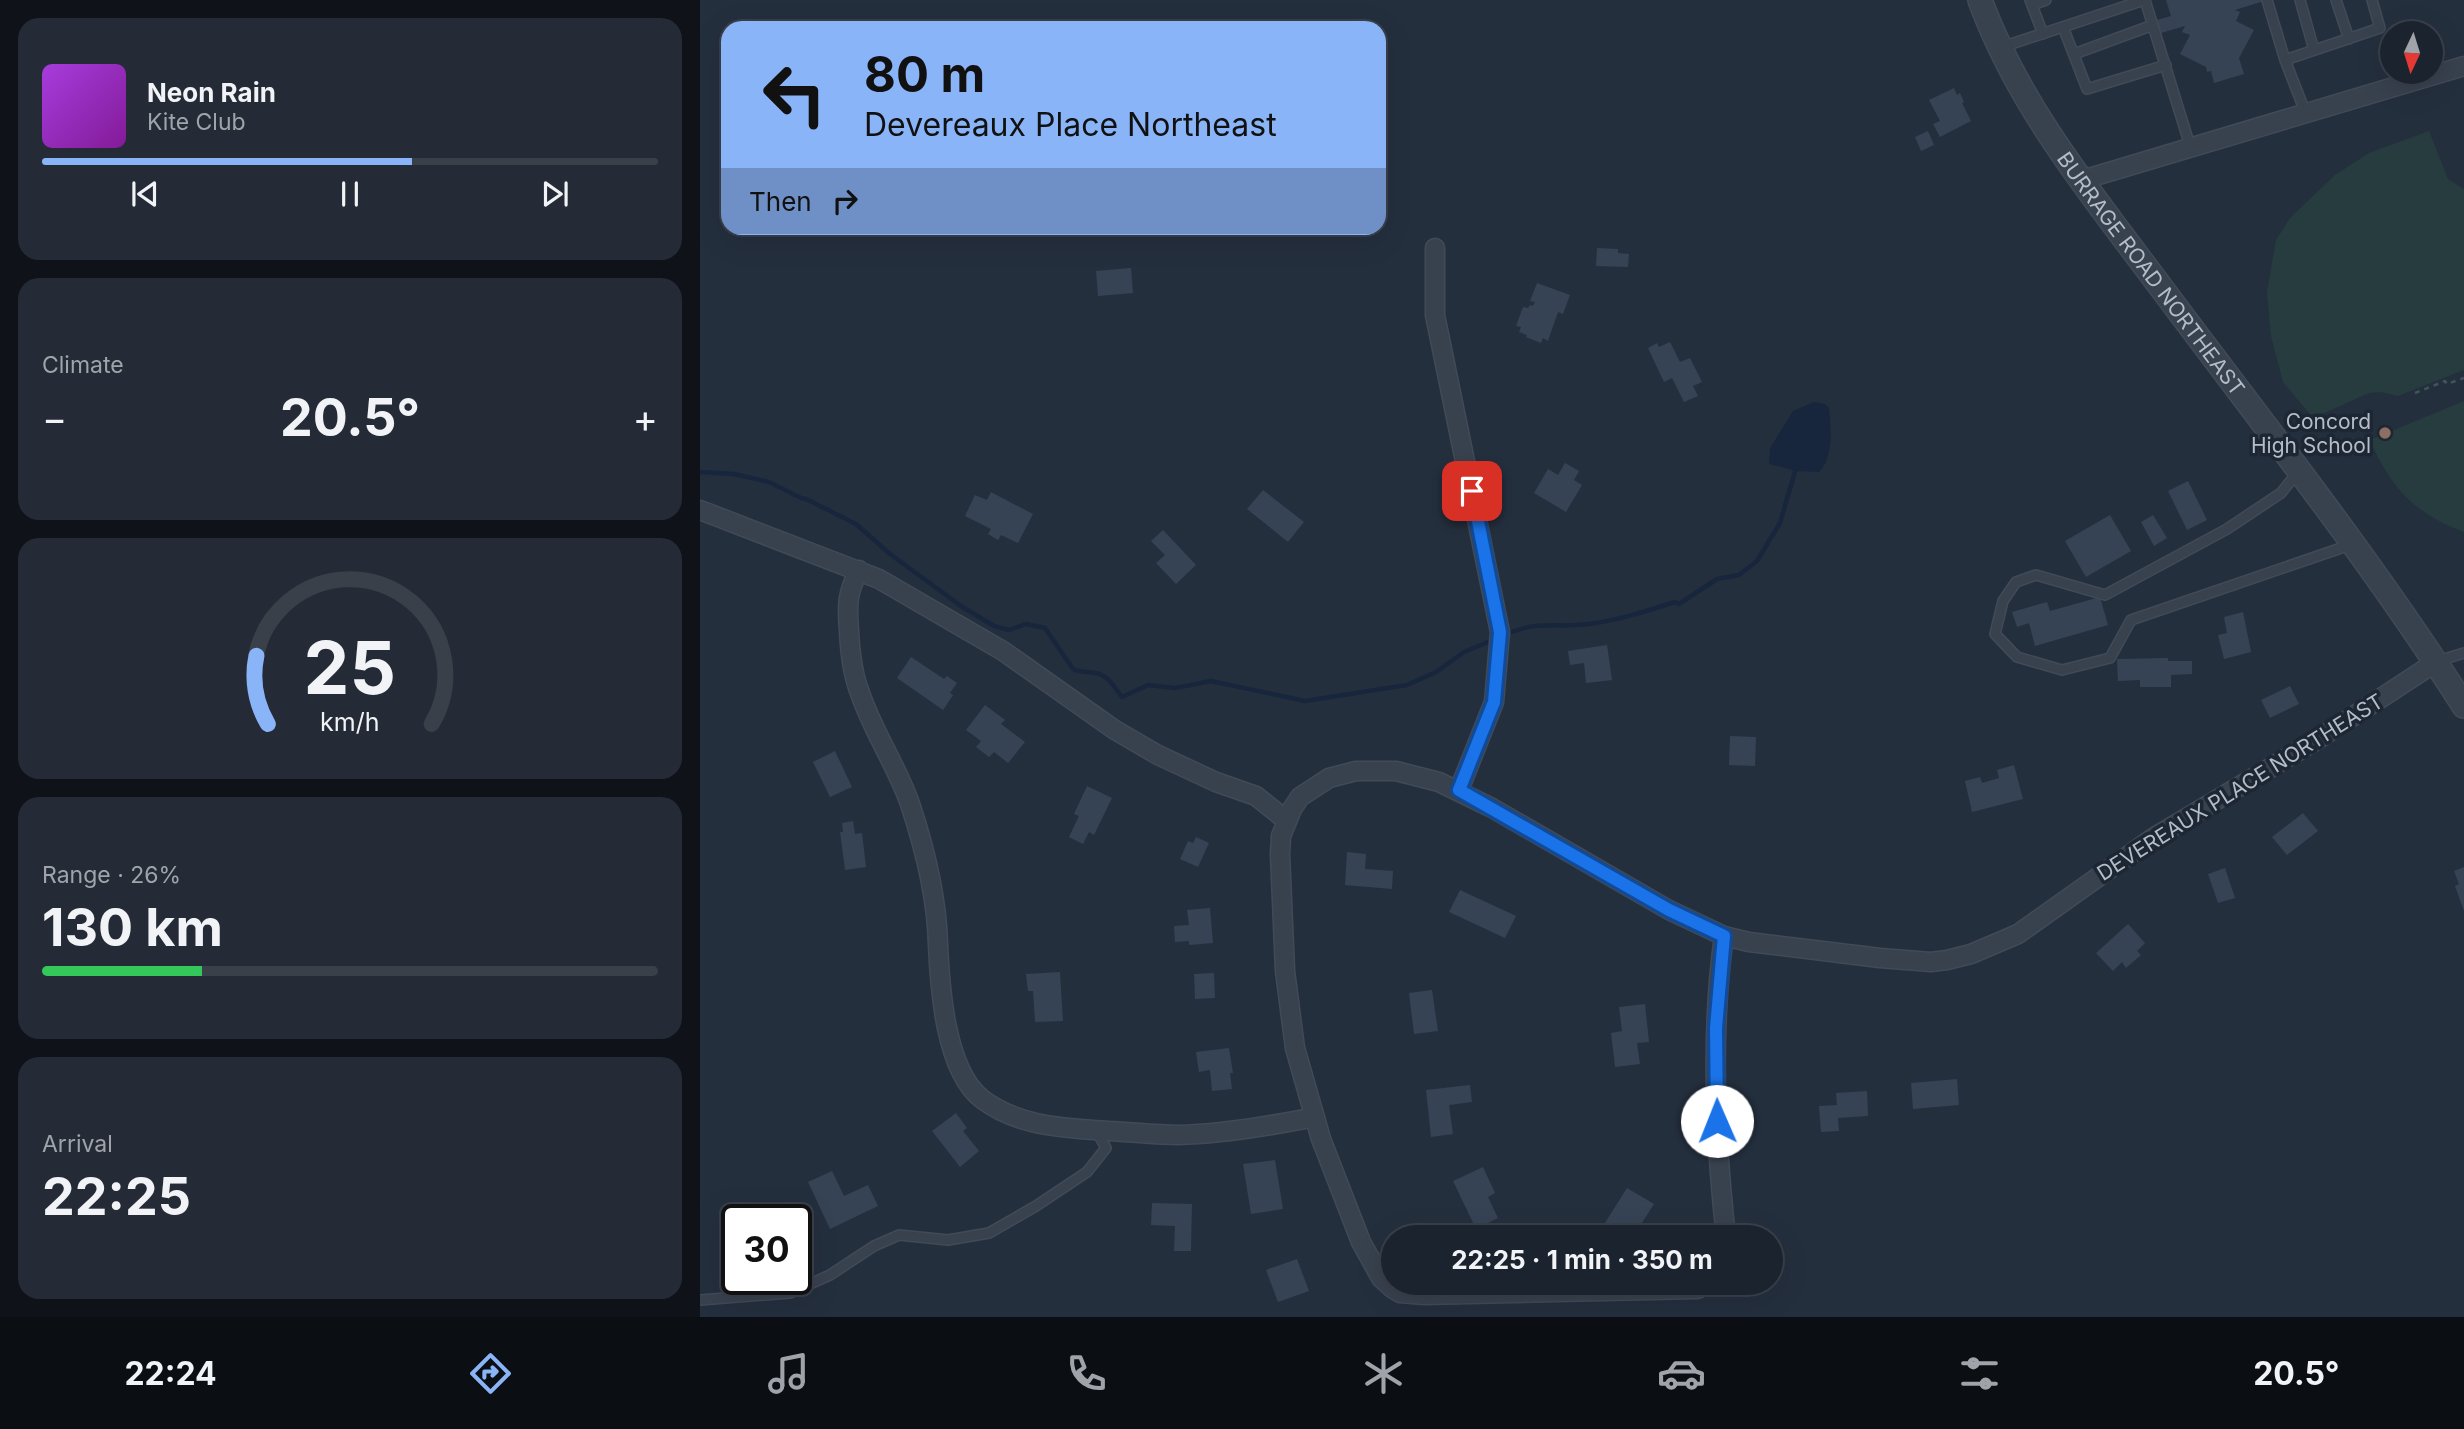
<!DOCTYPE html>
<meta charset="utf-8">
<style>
:root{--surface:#1b232e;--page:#242b36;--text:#f1f3f6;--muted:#a0a4aa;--line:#39404a;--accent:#8ab4f8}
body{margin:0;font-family:Inter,sans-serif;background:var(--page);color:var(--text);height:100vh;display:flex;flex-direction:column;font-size:26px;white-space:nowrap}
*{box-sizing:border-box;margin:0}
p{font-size:23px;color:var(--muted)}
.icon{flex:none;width:38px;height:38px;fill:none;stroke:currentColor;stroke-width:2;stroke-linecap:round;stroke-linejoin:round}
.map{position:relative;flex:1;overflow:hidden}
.details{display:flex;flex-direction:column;gap:18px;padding:18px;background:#0f1319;width:700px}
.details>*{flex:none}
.guide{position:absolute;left:21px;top:21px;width:665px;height:214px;border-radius:21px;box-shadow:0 7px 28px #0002,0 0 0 2px var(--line);background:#8ab4f8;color:#111;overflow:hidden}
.needle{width:46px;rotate:184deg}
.controls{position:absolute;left:1680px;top:21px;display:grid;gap:14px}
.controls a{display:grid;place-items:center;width:63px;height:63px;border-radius:50%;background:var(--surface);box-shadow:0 7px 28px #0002,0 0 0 2px var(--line);font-size:35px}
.speed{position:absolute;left:21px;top:1204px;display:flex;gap:14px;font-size:35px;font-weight:700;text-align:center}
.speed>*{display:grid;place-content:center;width:91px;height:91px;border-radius:50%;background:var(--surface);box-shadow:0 7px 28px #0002,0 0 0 2px var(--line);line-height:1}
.speed .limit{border:4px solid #111;border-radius:10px;background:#fff;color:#111}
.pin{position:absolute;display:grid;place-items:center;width:60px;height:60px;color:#fff;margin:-30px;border-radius:14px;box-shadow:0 4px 10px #0006}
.me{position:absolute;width:77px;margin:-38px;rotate:359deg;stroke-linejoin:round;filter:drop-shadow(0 0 5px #0008)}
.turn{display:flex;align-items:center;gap:24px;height:147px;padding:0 28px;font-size:32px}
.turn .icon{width:91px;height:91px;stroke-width:2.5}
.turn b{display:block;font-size:49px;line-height:60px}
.then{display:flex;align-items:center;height:66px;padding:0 28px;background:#0003;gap:14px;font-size:26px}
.big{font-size:52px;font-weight:700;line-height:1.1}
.details .widget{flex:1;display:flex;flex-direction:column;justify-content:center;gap:10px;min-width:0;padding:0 24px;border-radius:21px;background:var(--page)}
.details .dial{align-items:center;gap:0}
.dial svg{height:182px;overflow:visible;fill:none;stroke:var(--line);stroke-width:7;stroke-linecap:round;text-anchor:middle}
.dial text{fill:var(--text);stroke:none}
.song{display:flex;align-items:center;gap:21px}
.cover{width:84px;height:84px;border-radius:10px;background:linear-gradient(135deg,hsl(280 70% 55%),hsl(290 70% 35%))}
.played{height:7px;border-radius:4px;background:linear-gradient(90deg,var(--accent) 60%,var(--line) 60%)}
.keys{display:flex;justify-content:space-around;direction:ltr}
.heat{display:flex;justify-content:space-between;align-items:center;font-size:38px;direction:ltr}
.charge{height:10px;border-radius:5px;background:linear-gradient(90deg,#34c759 26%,var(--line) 0)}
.trip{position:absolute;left:681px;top:1225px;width:402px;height:70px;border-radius:35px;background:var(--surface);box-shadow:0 7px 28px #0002,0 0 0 2px var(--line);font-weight:700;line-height:70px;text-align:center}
.tabs{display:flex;height:112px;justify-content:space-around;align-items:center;background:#0b0e12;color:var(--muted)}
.tabs .icon{width:49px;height:49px}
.tabs .active{color:var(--accent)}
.tabs b{font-size:32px;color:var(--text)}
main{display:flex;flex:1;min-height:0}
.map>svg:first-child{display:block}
.green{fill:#263c3f}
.water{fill:#17263c}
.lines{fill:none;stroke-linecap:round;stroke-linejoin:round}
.stream{stroke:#17263c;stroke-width:4.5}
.building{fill:#364354}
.service-casing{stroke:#414a57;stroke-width:12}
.minor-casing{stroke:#414a57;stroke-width:21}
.tertiary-casing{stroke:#414a57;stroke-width:26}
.path{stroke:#3f5557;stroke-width:2.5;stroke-dasharray:5 5;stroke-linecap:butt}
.service{stroke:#38414e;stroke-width:9}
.minor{stroke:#38414e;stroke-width:18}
.tertiary{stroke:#38414e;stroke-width:23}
.route-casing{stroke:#114b97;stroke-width:18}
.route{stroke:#1a73e8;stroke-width:12}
.education-dot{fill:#8d6e63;stroke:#1d2633;stroke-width:2.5}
.labels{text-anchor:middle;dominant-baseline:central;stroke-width:7;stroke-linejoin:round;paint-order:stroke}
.street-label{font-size:21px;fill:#b4bcc9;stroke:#1d2633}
.poi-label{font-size:21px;fill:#b4bcc9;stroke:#1d2633;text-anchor:end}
</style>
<main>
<section class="details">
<div class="widget">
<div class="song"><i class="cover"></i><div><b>Neon Rain</b><p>Kite Club</p></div></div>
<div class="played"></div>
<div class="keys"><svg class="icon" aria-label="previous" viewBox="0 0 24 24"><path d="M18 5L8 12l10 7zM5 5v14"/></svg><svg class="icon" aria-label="pause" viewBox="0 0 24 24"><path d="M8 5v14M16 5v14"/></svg><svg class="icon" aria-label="next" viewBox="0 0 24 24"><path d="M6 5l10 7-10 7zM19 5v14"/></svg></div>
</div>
<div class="widget"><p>Climate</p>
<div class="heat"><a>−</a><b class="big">20.5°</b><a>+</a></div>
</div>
<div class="widget dial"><svg viewBox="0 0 100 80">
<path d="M14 69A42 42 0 1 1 86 69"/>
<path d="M14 69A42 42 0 0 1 9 39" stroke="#8ab4f8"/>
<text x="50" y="56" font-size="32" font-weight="700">25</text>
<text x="50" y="72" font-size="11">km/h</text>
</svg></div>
<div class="widget"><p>Range · 26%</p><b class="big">130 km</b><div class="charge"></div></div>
<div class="widget"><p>Arrival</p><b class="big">22:25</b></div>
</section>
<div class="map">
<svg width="1764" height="1317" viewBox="0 0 1764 1317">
<rect width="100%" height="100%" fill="#242f3e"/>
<path class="green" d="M1729,131L1748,179L1764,189V370L1698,396L1681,392L1669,393L1613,418L1583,382L1571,336L1567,292L1576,240L1590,218L1635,175L1669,153Z
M1764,401V532C1715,514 1690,487 1670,440Z"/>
<path class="water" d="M1114,402L1125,404L1129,408C1131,427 1134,458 1119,472L1096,471L1069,464L1070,448L1093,411Z"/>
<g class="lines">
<path class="stream" d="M0,472L34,474L69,482L101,498L106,499L156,524L190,554L261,606L294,626L309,630L326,624L345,628L373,669C381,673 388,671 396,673C408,675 415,688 422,697L448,685L475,688L511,681L605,701L707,685L736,672L764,652L788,642
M812,632C839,621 861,628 889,624C919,620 947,611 975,602L979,604L1017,579L1039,575L1057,561L1080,523L1096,468"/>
</g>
<path class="building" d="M1466,0H1561V2L1535,10L1540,12L1536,21L1554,30L1539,58L1544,74L1514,83L1511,71L1507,72L1506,67L1480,54L1490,35L1482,32L1485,26L1461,33L1457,20L1471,16Z
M1254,88L1257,95L1260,93L1264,102L1262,103L1271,121L1240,137L1233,124L1240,121L1229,100Z
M1228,131L1234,145L1221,151L1215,137Z
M897,248L918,249V253L929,254L928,267L896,266Z
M431,268L433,293L398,296L396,271Z
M837,283L870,295L863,314L858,312L848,341L843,338L841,343L826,337L827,335L819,332L821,327L816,326L823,307L828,308L830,305L833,306L835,302L830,301Z
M970,342L980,362L990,358L1002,382L993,386L998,396L984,402L972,378L964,382L948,348L957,343L959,347Z
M865,463L879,471L874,480L882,485L866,512L834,493L848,469L858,475Z
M1488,481L1507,520L1487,530L1468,491Z
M563,490L604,522L588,542L547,509Z
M291,492L333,514L318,543L301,535L298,540L288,534L291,529L265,516L275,495L287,500Z
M1410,515L1431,551L1386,577L1365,541Z
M1453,515L1467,538L1454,546L1441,522Z
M463,530L496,565L476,584L456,563L465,555L451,541Z
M1400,597L1408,625L1335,646L1329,623L1317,627L1312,612L1347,602L1350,611Z
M1543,612L1551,652L1524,659L1518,635L1527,633L1524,617Z
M907,645L912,680L886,683L884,663L870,665L868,651Z
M211,657L244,679L247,676L257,683L250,693L253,695L243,710L197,678Z
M1468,658V661H1492V674L1471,675V687H1440V680L1418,681L1417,659Z
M1590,686L1599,704L1570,718L1561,700Z
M285,705L305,720L301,724L325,742L308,763L294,752L289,757L276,747L281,741L266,730Z
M1030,736L1056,737L1055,766L1029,765Z
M135,751L152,787L130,797L113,762Z
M1314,765L1323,799L1272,812L1265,781L1280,777L1282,783L1299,778L1297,770Z
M387,786L412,798L394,835L389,832L383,844L369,837L379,816L374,814Z
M1603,813L1618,831L1587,855L1572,837Z
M153,821L155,834L162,833L166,867L145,870L140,832H143L142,823Z
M496,837L509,843L498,867L480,859L488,841L493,843Z
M647,852L666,854L665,869L693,871L692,889L645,885Z
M1764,867V911L1755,886L1759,884L1754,871Z
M1525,868L1535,898L1518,903L1508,874Z
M760,890L816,916L805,938L749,912Z
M510,908L513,943L489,945V941L475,942L474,926L489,925L487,910Z
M1428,924L1445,943L1437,951L1441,955L1426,968L1422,962L1413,971L1396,953Z
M360,972L363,1021L335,1022L333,991H328L326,974Z
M514,973L515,998L495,999L494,974Z
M732,990L738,1031L714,1034L709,993Z
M945,1004L949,1042L937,1043L940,1064L915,1067L911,1033L922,1031L919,1007Z
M529,1048L533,1073H530L532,1089L512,1091L510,1070L499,1072L496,1052Z
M1257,1079L1259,1105L1213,1109L1211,1083Z
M770,1085L772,1102L749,1105L753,1134L731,1137L726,1090Z
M1167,1091L1168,1116L1138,1118L1139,1131L1121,1132L1119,1106L1137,1105L1136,1093Z
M256,1113L267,1128L263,1131L279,1151L260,1167L232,1131Z
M575,1160L583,1209L551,1214L543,1164Z
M783,1167L795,1193L788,1197L798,1218L776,1229L753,1181Z
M132,1171L144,1196L168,1185L178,1206L130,1229L108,1182Z
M927,1188L954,1204L933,1237H896Z
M452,1203L492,1204L491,1251H474L475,1226L451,1225Z
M597,1259L609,1291L578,1302L566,1270Z"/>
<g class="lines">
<defs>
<path id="service" d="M1330,0L1343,34
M1445,0L1491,149
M1567,0L1585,60L1606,114
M1600,0L1614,50
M1636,0L1649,39
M1332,5L1346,0
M1363,27L1387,89L1466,65
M1302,47L1444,0
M1374,54L1453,25
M1585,60L1680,28L1672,0
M1598,472L1581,493L1527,529L1405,595L1336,575L1316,582L1303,601L1295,634L1317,657L1362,670L1410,658L1431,620L1650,545
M1738,661L1764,653
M0,1300L90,1293L130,1275L174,1246L199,1235L248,1240L289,1233L336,1206L387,1172L406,1148L397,1132"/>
<path id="minor" d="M1382,180L1764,66
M735,248V315L800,632L794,702L759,790
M0,510L179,579L303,651L415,730L458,755L516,782L556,796L586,820
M159,570C147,593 147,605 149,631C150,652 152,673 160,693C173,732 197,766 210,804C225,849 237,897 238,945C240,988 245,1070 282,1099C319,1127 365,1128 409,1131C432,1132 455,1135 478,1135C524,1134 570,1126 615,1117
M1024,936C1010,1035 1015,1138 1026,1237
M1011,1283L997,1289L725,1295L700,1293L692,1288L681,1278L661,1242L621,1139L595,1048L585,971L580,854L581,836L592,809L600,797L629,778L656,771H696L739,782L792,808L969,910L1024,936L1049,942L1180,958L1231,962L1247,960L1271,954L1318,934L1453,838L1620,738L1736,662"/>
<g id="tertiary">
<path id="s1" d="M1280,0C1319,107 1393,196 1460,286C1563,424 1671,560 1764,706"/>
</g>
</defs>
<use href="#service" class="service-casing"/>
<use href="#minor" class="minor-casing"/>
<use href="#tertiary" class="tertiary-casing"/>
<path class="path" d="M1715,393L1745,381L1747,384L1764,378"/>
<use href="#service" class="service"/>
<use href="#minor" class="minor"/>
<use href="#tertiary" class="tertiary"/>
</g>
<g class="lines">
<defs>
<path id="route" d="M772,491L800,632L794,702L759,790L969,910L1024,936L1016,1028L1017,1121"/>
</defs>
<use href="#route" class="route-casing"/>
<use href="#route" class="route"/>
</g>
<circle class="education-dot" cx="1685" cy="433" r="7"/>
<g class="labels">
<g class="street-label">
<text stroke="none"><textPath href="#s1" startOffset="324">BURRAGE ROAD NORTHEAST</textPath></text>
<text transform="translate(1540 787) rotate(-32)">DEVEREAUX PLACE NORTHEAST</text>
</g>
<g class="poi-label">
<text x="1671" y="421">Concord<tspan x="1671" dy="24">High School</tspan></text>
</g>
</g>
</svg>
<div class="controls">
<a><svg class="needle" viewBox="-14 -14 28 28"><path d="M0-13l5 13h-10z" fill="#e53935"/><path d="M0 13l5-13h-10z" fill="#a0a4aa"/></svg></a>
</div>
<div class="speed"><div class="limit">30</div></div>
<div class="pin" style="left:772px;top:491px;background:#d93025"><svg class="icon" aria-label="arrive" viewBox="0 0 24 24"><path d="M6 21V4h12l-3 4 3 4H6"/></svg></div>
<svg class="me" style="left:1017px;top:1121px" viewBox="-20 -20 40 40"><circle r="19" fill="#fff"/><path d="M0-13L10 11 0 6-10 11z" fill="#1a73e8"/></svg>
<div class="trip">22:25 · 1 min · 350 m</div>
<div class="guide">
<div class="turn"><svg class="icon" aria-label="left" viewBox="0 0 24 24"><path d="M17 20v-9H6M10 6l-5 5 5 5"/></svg><div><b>80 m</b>Devereaux Place Northeast</div></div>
<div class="then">Then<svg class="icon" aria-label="right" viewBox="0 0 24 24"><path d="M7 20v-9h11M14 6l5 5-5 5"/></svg></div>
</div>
</div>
</main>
<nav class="tabs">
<b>22:24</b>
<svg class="icon active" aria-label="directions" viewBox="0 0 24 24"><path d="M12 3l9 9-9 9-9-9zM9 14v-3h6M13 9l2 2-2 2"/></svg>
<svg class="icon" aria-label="music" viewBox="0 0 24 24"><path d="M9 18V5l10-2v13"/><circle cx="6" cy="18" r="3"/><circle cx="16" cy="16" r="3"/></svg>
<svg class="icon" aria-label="phone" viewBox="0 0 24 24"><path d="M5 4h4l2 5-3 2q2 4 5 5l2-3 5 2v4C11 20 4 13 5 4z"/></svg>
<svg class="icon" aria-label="climate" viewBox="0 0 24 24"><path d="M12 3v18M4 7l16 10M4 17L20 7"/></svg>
<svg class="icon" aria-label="car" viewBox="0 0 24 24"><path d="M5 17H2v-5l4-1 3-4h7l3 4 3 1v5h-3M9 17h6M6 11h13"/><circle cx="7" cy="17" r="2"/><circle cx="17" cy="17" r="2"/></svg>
<svg class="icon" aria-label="filters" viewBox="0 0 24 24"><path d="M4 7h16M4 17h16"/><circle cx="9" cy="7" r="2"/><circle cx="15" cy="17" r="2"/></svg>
<b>20.5°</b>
</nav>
